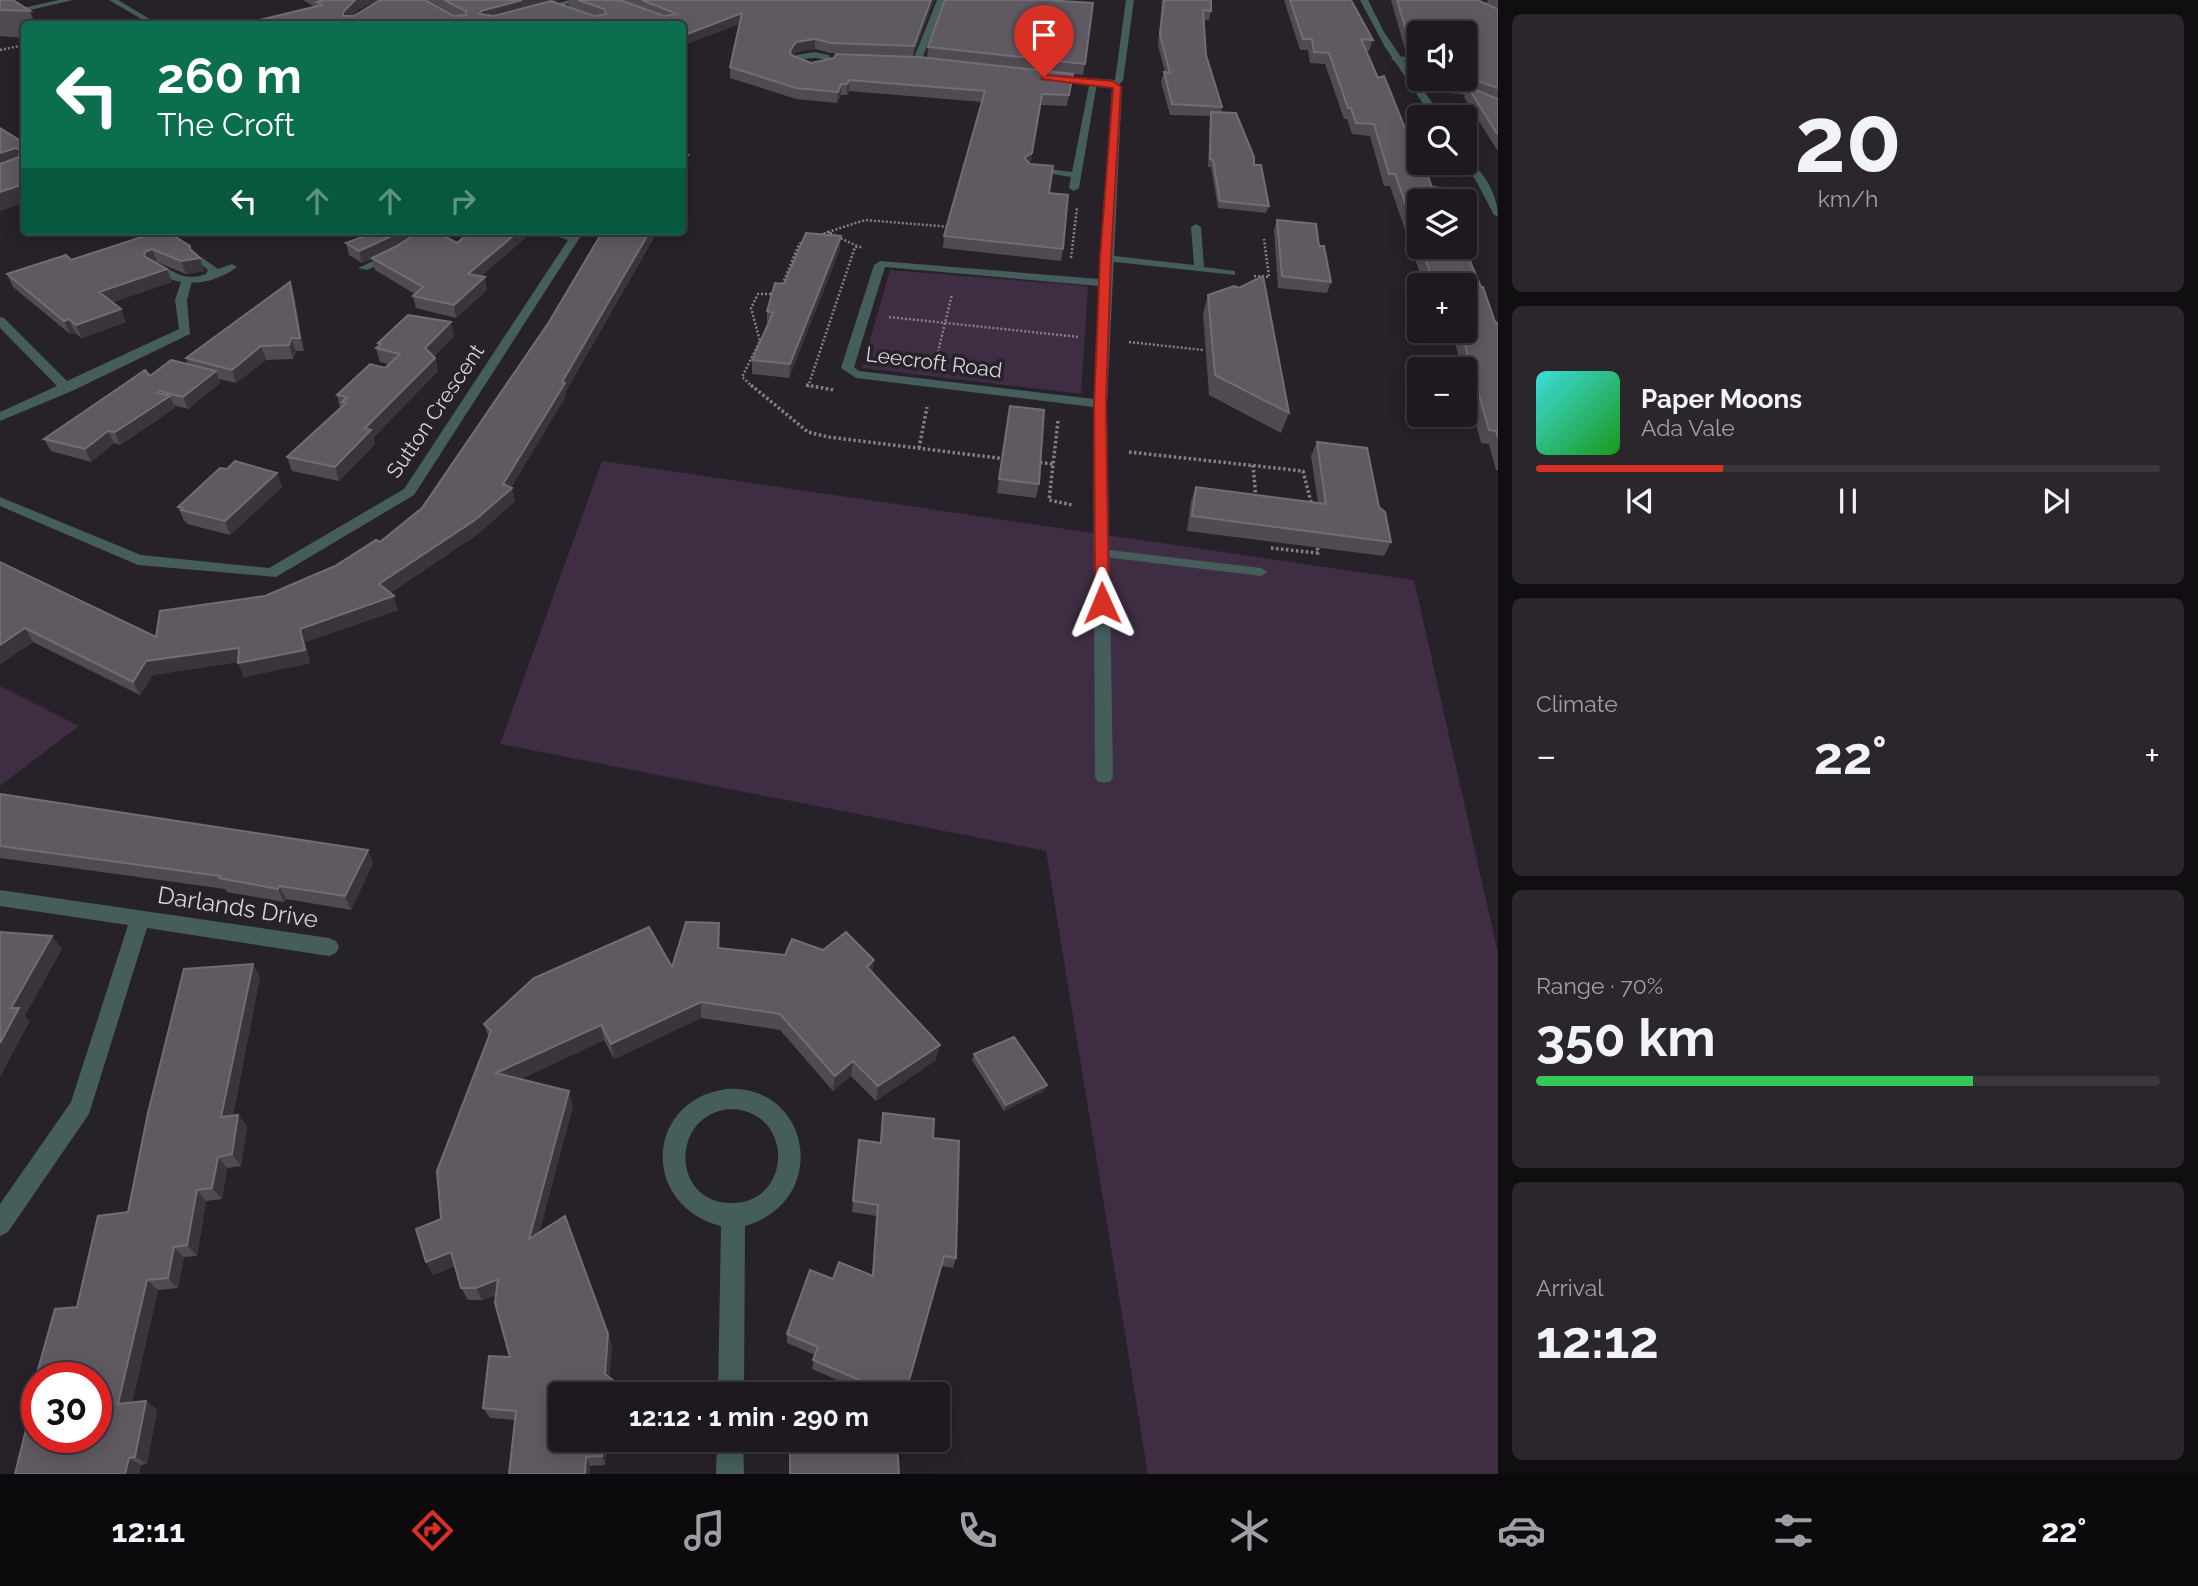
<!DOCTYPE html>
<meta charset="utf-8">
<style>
:root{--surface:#1d191f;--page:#2a262c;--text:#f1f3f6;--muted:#a0a0a4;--line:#3b383d;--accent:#d93025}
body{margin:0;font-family:Raleway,sans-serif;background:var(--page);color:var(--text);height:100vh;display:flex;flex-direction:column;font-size:26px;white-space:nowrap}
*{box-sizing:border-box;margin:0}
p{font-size:23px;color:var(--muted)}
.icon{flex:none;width:38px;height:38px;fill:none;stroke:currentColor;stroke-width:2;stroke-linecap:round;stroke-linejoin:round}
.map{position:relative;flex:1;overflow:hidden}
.side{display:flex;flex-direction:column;gap:14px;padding:14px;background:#100e11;width:700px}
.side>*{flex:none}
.top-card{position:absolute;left:21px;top:21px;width:665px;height:214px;border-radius:7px;box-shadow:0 4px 18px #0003,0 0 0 2px var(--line);background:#0b6e4f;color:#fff;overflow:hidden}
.tools{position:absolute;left:1407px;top:21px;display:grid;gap:14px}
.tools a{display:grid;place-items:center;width:70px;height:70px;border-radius:7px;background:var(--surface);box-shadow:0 4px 18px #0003,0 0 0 2px var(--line);font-size:35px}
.speed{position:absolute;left:21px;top:1362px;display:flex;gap:14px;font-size:35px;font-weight:700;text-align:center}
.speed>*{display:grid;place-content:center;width:91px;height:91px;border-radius:50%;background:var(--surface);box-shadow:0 4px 18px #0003,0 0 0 2px var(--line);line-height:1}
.speed .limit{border:10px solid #d22;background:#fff;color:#111}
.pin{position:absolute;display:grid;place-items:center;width:60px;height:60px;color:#fff;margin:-72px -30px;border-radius:50% 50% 50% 0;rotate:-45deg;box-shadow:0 0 7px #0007}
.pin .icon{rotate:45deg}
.me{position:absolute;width:77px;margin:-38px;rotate:359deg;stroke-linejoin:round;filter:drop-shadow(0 0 5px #0008)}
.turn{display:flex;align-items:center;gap:24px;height:147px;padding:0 21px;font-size:32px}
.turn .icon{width:91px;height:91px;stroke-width:2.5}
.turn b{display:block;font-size:49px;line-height:60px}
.lanes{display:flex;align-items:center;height:66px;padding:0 21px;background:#0003;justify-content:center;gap:35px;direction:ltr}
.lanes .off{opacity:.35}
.big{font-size:52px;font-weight:700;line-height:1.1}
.side .tile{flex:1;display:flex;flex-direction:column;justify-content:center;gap:10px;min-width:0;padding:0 24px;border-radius:10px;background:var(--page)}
.side .dial{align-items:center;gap:0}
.dial b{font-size:91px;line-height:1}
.song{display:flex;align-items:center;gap:21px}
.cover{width:84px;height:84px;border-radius:10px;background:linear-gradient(135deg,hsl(180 70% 55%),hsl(120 70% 35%))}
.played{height:7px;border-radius:4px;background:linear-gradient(90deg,var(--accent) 30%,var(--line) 30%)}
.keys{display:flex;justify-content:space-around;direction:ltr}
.heat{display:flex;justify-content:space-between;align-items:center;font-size:38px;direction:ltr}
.charge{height:10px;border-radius:5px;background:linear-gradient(90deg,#34c759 70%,var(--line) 0)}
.trip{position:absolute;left:548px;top:1382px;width:402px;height:70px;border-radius:7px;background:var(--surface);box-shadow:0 4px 18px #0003,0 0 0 2px var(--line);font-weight:700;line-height:70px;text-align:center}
.dock{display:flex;height:112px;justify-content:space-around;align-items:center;background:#0c0a0c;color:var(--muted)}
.dock .icon{width:49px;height:49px}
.dock .selected{color:var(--accent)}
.dock b{font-size:32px;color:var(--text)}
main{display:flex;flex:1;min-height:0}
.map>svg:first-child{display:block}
.green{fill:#3e2d43}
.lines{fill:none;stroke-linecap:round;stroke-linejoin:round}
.path-far1{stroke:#858086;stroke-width:2.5;stroke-dasharray:2 2;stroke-linecap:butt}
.path{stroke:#858086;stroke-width:3.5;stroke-dasharray:2.5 2.5;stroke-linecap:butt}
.lane{fill:#455d5b;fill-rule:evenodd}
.street{fill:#455d5b;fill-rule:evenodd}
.wall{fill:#514a53}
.shaded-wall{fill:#3a343c}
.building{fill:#5f5961;stroke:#726c74;stroke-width:2;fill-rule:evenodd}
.route{fill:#d93025;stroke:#8d1f18;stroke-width:2}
.labels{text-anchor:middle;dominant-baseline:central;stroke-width:7;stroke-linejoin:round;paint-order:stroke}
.far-street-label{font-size:21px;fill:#d7d3d8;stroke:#272129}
.street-label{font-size:24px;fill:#d7d3d8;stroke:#272129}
</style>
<main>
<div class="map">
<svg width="1498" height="1474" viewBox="0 0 1498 1474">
<rect width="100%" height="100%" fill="#272129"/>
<path class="green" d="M890,270L1088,286L1081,394L862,368Z
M602,461L1414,580L1498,953V1474H1148L1046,851L500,744Z
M0,686L79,726L0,786Z"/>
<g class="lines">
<path class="path-far1" d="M0,50L24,45
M816,236L828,232
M857,246L828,232L865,220L951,227
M1071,258L1077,208
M1254,276L1269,277L1264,239
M781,288L799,244L808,239
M889,317L1079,337
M1129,342L1203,350
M936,360L952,294
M753,387L742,377L760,341L751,308L758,294H776
M808,387L855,247H863"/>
<path class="path" d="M751,385L808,432L828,437L1006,459
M806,385L834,390
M1058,421L1049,500L1072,505
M919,448L927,407
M1129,452L1303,471L1312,506
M1035,462L1053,464
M1253,465L1256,499
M1271,548L1318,553L1317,543"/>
<path class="lane" d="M59,0H73L0,17V13Z
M109,0H118L158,24H150Z
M1394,56L1419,58V62L1391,60Z
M1090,81L1097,83L1079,188L1074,191L1069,188L1071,177L1027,170L1032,167L1072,172Z
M1196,224L1201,227L1204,267L1235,271V275L1106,261L1101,258L1106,255L1194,265L1191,227Z
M393,252L398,255L397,257L367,270L358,268Z
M201,257L218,269L232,264L237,267C212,286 175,290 151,267L156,264C175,271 184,282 206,274L208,270L196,260Z
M1101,549L1261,568L1268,572L1261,576L1096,556L1094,553Z"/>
<path class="street" d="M569,0H583L538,12L534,10Z
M937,0H945L922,59L939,63V67L936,68L913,60Z
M1126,0H1134L1123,81L1119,84L1122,87L1107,404L1113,777L1110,782H1098L1095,777L1093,407L856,378L841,368L874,265L880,261L1099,279L1112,88L1046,78L1050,75L1115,80ZM885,267L1099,286L1094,399L859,371L854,367Z
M1360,0H1368L1384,32L1420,85L1463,88L1498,102V108L1462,94L1424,91L1442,117H1432L1385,47Z
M815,52L829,55L834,64L810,71L792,63L796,55ZM815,58L823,59L825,62L811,65L801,62L802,59Z
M1465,159C1483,168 1498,196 1498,216L1494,215L1475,179L1461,163H1465Z
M540,231L572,234L574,231H584L414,495L276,577L138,565L0,506V497L141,555L269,568L404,489L568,240Z
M182,279L192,281L187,300L190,334L72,391L0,421V412L57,386L0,328V317L4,318L67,381L179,329L175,300Z
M0,890L329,938L336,941L339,947L336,953L329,956L147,928L89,1114L8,1232L0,1236V1204L71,1102L128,925L0,906Z
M726,1089C813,1084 830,1202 745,1226L744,1395H718L721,1226C641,1206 644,1101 726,1089ZM732,1109C796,1112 792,1206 729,1203C670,1201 671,1112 732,1109Z
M717,1440H743L744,1474H716Z"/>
</g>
<path class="wall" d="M0,0L30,11L35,24H24V38L0,36Z
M303,0H377L358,10L352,16H457L427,0H560L553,2L595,16L569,7L568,0H934L913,56L830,53L815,49L796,52L794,56L811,63L927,58L928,47L1085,64L1083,75L1073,74L1067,106L1041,105L1030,164L1049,193L1063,249L1061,261L943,248L944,236L982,102L849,91L847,95H841L837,103L796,99L730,78V67L739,24L682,46V24H243L315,7Z
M1162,0H1211V11L1209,20H1204L1206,55L1222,107L1221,113L1254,165L1269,206L1266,213L1218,208L1211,167H1208L1210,116L1170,115L1161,82L1164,72H1165L1158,45Z
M1284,0H1351L1373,40L1369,51H1366L1419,201V247H1464L1495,322L1498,323V470H1496L1489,444L1481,443L1465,381V369H1462L1454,339L1440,337L1439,331H1465V285H1424L1390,186H1384L1370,136L1352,134L1347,119H1344L1325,64L1310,63L1308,50H1300Z
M1391,0H1479L1498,9V151L1492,142L1464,97L1467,89L1456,85L1452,79H1465V33H1419V54L1406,53Z
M1488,0H1498V9L1486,4Z
M1277,220L1319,246L1331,282L1327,293L1278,288L1274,230Z
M160,231L192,251L205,271L186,274L157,262H155L172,282L113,302L126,322L82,338L75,333L70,334L13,287L7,274L71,260Z
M372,231H417L418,232L398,245L457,243L482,277L487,290L456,318L416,308L413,296L415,294L375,270L372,259L362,263L349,255L346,243L373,233Z
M603,231H660L657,232L566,391V396L511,487L515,501L478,534L390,593L398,610L305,642L310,663L244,677L238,662L153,675L140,695L33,642L0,664V562L156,637L265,596L335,566L380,542L422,508L549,322Z
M840,249L789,378L752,374V360L768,325H767V311L784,284Z
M294,295L304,351H296L293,359L266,360L236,383L219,379L220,383L188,409L173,405L175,408L120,445L114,443L91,462L51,451L44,439L150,376L188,364L186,358Z
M1208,295L1289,413L1281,433L1209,395L1203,314Z
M454,336L434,356L435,358L438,371L373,438L375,444L339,481L292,471L287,457L340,408L337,395L385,368L389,364L380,362L376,348L379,346L378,343Z
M1008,420L1039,484L1036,498L997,493Z
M1317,442L1379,507L1391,542L1384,556L1187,531L1191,501L1196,487L1318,503L1311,456Z
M227,469L277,473L282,487L230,535L187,524L186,522L184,521L178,507Z
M0,794L373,863L351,910L286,899L284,902L227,892L225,889L0,858Z
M720,940L719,949L872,972L936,1060L876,1101L851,1076L833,1091L780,1030L701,1018L614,1059L604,1040L521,1079L573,1106L539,1233L612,1346L609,1377L614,1381L617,1392V1395H560V1440H609L605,1465L590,1466L515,1420L490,1418L483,1408L510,1357L496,1295L482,1300H468L461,1288L455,1266L433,1275L426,1262L441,1219L489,1038L484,1024L672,967Z
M260,977L233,1115L247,1126L241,1166L227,1168L222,1199L206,1201L197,1256L184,1257L178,1288L158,1290L132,1402L157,1409L147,1464L141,1465L139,1474H15L31,1407L28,1405L77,1307L128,1212Z
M974,1054L1047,1085L1044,1091L1004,1111L972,1060Z
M883,1113L933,1138L956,1258L953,1268L941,1266L905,1395H872L812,1369L815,1355L787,1343V1334L833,1279L872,1275L876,1216L852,1212L859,1140L880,1143Z"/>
<path class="shaded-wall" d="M355,0H377L358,10L345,22L343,12Z
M522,0H560L482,21L479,14L481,11Z
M931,0H934L913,56L914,46Z
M742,13V23L682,46V36Z
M815,39V49L796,52L790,62V51L796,42Z
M849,80V91L847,95V84Z
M841,84V95L837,103L838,92Z
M1042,94L1030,164L1024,158Z
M16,148L23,164L0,171V153Z
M688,155L687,176L682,183V163Z
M24,184V203L0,211V192Z
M399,231H417L418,232L395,248L362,263L359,251Z
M519,231H534L470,286L468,274Z
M650,231H657L566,391V396L509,491L512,488L515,501L478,534L383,598L379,584L503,484Z
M841,236L840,249L789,378L790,364Z
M190,246L194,259L200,258L205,271L186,274L181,261L190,249Z
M152,249L157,262L150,265L144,256L145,252Z
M167,269L172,282L105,305L99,292Z
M485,277L487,290L456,318L454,305Z
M290,282L294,295L304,351L300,338Z
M121,309L126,322L82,338L76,325Z
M69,319L75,333L70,334L64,321Z
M451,322L454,336L428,361L425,348Z
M291,338L296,351L293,359L289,345Z
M261,346L266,360L236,383L232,370Z
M435,358L438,371L373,438L375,444L339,481L335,467L365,428Z
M216,371L220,383L188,409L183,397Z
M160,391L164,400L170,396L175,408L120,445L115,432Z
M108,431L114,443L91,462L85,449Z
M277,473L282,487L230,535L225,521Z
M394,596L398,610L305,642L310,663L244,677L238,663L300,629Z
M25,628L33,642L0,664V645Z
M239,648L245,661L153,675L140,695L133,682L146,661Z
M368,850L373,863L351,910L345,896Z
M279,886L286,899L284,902L278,889Z
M719,923L720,940L718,965V948Z
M52,936L62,949L25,1016L30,1021L0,1077V1043L11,1008Z
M874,960L872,977L867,967Z
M253,964L260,977L230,1128L221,1117Z
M701,1002V1018L614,1059L611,1044Z
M601,1025L604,1040L501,1088L496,1073Z
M940,1045L936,1060L876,1101L878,1086Z
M853,1061L851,1076L833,1091L835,1076Z
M1047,1085L1044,1091L1004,1111L1006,1105Z
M569,1091L573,1106L534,1252L529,1239Z
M238,1115L247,1126L241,1166L232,1154Z
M218,1157L227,1168L222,1199L212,1188Z
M197,1190L206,1201L197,1256L187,1245Z
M174,1247L184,1257L178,1288L168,1278Z
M451,1252L458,1265L433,1275L426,1262Z
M498,1279L504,1291L482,1300L476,1288Z
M147,1280L158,1290L130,1412L118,1404Z
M608,1334L612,1346L608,1385L605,1374Z
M614,1381L617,1392V1395H612Z
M146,1401L157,1409L147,1464L135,1457Z
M604,1440H609L605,1465L602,1456Z
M586,1457L590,1466V1474H585Z
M129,1458L141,1465L139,1474H125Z"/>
<path class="building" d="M0,0H13L30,11L0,10Z
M319,0H355L343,12V16H354L380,0H425L454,16L466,15V11L444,0H522L481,11L479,14L494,16L551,1L594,16L607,14L604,9L578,0H620L664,16L677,14L642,0H931L914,46L831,43L815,39L796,42L790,51L791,55L811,63L834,58L836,54L919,57L1073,74L1069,95L1042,94L1032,153L1024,158L1030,164L1053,166L1049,193L1068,195L1063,249L944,236L985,91L849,80L847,84H841L838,92L796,88L730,67L742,13L682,36V24H243L322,5L317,2L321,1Z
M945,0H1046L1093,3L1085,64L928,47Z
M1164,0H1211V11L1203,10L1206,55L1222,107L1172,104L1164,72L1170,73L1160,35Z
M1290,0H1351L1373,40L1361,39L1378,78L1384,76L1417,158H1419V163H1423L1432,187L1441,188L1446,201H1419V242L1395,174H1389L1374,124L1356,123L1351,108H1348L1329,53L1314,52L1312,39H1303Z
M1397,0H1477L1498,9V88L1465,77V33H1419V44L1410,43Z
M1468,87L1498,99V134L1496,132Z
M1211,112L1236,113L1254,157V165H1261L1269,206L1220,201L1213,160L1210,159Z
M0,128L24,143V184L0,192V164L19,157L20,150L16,148L0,153Z
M682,155H688L682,163Z
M682,163L687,164L682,171Z
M1277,220L1316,224L1319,246H1324L1331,282L1282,276Z
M160,231H166L190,246V249L200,258L181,261L152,249L145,252L144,256L167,269L99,292L121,309L76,325L69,319L64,321L7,274L66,255L71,260Z
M375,231H399L392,236L359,251L346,243L376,232Z
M421,231H435L457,243L471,231H519L468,274L485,277L454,305L413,296L423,287L372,258L395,247Z
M603,231H650L562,382L565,383L503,484L512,488L475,520L379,584L394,596L300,629L305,650L238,663L239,648L146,661L133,682L25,628L0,645V562L156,637L160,611L265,596L335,566L376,540L380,542L422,508L549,322Z
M806,233L841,236L790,364L752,360L773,313L767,311L775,283L784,284Z
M1421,247H1464L1481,287H1483L1495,322L1498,323V438L1496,431L1489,430L1461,331H1465V285H1436L1434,278H1432Z
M1263,276L1289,413L1215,375L1208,295L1234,286L1239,288Z
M290,282L300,338H291L289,345L261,346L232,370L186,358Z
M408,315L451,322L425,348L435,358L365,428L371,430L335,467L287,457L346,403L342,402L347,397L337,395L370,364L385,368L400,354L376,348L381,344L378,343Z
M171,360L216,371L183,397L160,391L157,393L170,396L115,432L108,431L85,449L44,439L145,370L150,376Z
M1010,406L1044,410L1039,484L999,479Z
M1317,442L1367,448L1379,507L1385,512L1391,542L1192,516L1196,487L1326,504Z
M235,461L277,473L225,521L181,510L183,508L178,507L220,468L227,469Z
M0,794L368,850L345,896L279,886L278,889L219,878L220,876L0,846Z
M686,922L719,923L718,948L785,955L792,939L823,950L846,932L874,960L867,967L940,1045L878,1086L853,1061L835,1076L780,1014L701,1002L611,1044L601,1025L496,1073L569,1091L529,1239L565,1216L608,1334L605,1374L614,1381L612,1395H560V1440H604L602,1456L586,1457L585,1474H509L516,1411L483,1408L489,1356L510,1357L495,1303L498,1279L476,1288H461L451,1252L426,1262L416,1229L441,1219L437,1171L491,1031L484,1024L534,978L649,927L672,967Z
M0,932L52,936L11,1008H19L0,1043Z
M253,964L221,1117L238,1115L232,1154L218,1157L212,1188L197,1190L187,1245L174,1247L168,1278L147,1280L118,1404L146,1401L135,1457L129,1458L125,1474H15L32,1405H28L55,1309L77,1307L98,1216L128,1212L148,1113L184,969ZM37,1377H96V1437H37Z
M1014,1037L1047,1085L1006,1105L974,1054Z
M883,1113L934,1119L933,1138L959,1141L956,1258L944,1256L905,1395H894L813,1360L818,1347L787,1334L810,1270L833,1279L839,1262L873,1276L878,1205L853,1201L859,1140L881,1143Z
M790,1441L897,1442L899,1474H790Z"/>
<path class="route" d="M1044,75L1113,81L1121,87L1111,258L1106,404L1109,603L1102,607L1095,603L1094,404L1100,258L1113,88L1041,79Z"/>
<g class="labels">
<g class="far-street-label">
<text transform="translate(934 362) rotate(7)">Leecroft Road</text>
<text transform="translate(435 411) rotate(-56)">Sutton Crescent</text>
</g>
<g class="street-label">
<text transform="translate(238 907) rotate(9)">Darlands Drive</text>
</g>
</g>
</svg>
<div class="tools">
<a><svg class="icon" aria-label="sound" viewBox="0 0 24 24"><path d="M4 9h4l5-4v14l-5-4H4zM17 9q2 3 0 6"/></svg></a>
<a><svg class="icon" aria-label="search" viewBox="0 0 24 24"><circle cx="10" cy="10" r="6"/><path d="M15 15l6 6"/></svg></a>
<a><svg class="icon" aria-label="layers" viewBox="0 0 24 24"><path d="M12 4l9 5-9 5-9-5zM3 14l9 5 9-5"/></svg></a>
<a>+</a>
<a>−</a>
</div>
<div class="speed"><div class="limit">30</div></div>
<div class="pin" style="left:1044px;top:77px;background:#d93025"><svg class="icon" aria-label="arrive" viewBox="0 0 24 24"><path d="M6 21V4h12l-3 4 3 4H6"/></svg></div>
<svg class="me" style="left:1102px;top:603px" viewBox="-20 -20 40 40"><path d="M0-17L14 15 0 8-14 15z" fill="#d93025" stroke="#fff" stroke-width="4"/></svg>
<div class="trip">12:12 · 1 min · 290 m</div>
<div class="top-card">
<div class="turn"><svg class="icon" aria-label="left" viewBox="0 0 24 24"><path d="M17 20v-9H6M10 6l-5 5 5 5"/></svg><div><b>260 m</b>The Croft</div></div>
<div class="lanes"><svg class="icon" aria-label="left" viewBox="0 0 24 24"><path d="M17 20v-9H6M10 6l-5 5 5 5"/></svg><svg class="icon off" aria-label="ahead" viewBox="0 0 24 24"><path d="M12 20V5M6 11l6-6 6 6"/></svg><svg class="icon off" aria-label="ahead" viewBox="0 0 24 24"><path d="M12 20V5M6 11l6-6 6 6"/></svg><svg class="icon off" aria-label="right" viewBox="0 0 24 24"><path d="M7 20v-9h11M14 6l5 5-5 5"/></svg></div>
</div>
</div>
<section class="side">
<div class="tile dial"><b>20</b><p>km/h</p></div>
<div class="tile">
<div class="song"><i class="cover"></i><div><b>Paper Moons</b><p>Ada Vale</p></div></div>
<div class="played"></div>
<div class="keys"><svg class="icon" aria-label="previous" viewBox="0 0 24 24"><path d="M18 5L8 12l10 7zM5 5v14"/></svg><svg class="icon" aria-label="pause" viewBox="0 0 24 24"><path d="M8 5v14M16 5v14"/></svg><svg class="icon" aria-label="next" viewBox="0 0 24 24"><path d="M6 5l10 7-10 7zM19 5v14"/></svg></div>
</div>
<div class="tile"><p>Climate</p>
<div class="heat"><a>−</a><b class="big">22°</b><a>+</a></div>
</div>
<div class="tile"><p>Range · 70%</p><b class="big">350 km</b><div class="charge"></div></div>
<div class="tile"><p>Arrival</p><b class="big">12:12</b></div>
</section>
</main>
<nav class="dock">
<b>12:11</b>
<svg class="icon selected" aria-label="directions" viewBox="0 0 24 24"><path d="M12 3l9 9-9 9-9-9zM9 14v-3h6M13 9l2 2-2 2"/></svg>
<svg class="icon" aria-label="music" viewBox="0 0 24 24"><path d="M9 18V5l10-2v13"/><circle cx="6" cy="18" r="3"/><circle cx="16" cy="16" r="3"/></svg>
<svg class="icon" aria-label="phone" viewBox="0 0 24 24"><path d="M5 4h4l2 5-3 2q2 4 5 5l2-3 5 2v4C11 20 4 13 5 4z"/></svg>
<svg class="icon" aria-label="climate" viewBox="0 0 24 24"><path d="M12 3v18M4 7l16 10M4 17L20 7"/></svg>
<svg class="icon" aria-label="car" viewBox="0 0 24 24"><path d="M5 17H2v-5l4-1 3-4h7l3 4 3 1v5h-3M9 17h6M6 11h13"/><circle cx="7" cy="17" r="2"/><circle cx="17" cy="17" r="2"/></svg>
<svg class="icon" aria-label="filters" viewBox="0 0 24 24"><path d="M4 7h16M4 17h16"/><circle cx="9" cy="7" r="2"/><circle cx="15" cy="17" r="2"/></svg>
<b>22°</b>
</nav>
